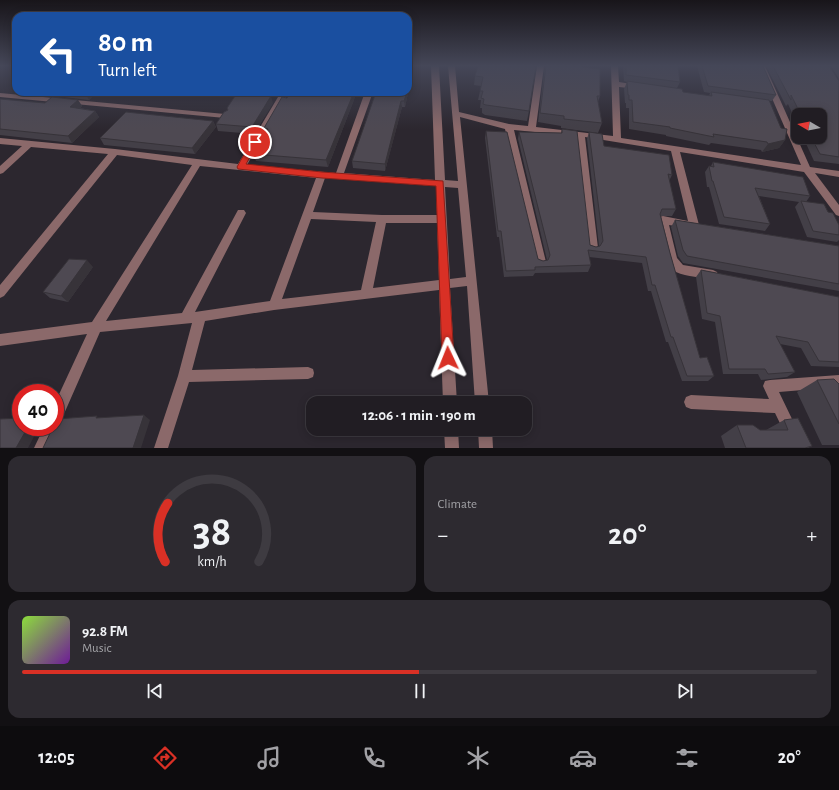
<!DOCTYPE html>
<meta charset="utf-8">
<style>
:root{--surface:#211d23;--page:#2d2a30;--text:#f1f3f6;--muted:#a2a2a6;--line:#3e3b41;--accent:#d93025}
body{margin:0;font-family:"Alegreya Sans",sans-serif;background:var(--page);color:var(--text);height:100vh;display:flex;flex-direction:column;font-size:15px;white-space:nowrap}
*{box-sizing:border-box;margin:0}
p{font-size:13px;color:var(--muted)}
.icon{flex:none;width:22px;height:22px;fill:none;stroke:currentColor;stroke-width:2;stroke-linecap:round;stroke-linejoin:round}
.map{position:relative;height:448px;overflow:hidden}
.panel{display:flex;flex-direction:column;gap:8px;padding:8px;background:#121013;flex:1}
.panel>*{flex:none}
.top-card{position:absolute;left:12px;top:12px;width:400px;height:84px;border-radius:12px;box-shadow:0 2px 10px #0003,0 0 0 1px var(--line);background:#1a4fa0;color:#fff;overflow:hidden}
.needle{width:26px;rotate:280deg}
.buttons{position:absolute;left:791px;top:108px;display:grid;gap:8px}
.buttons a{display:grid;place-items:center;width:36px;height:36px;border-radius:8px;background:var(--surface);box-shadow:0 2px 10px #0003,0 0 0 1px var(--line);font-size:20px}
.speed{position:absolute;left:12px;top:384px;display:flex;gap:8px;font-size:20px;font-weight:700;text-align:center}
.speed>*{display:grid;place-content:center;width:52px;height:52px;border-radius:50%;background:var(--surface);box-shadow:0 2px 10px #0003,0 0 0 1px var(--line);line-height:1}
.speed .limit{border:6px solid #d22;background:#fff;color:#111}
.pin{position:absolute;display:grid;place-items:center;width:34px;height:34px;color:#fff;margin:-17px;border:2px solid #fff;border-radius:50%;box-shadow:0 1px 4px #0007}
.me{position:absolute;width:44px;margin:-22px;rotate:358deg;stroke-linejoin:round;filter:drop-shadow(0 0 3px #0008)}
.turn{display:flex;align-items:center;gap:14px;height:84px;padding:0 20px;font-size:18px}
.turn .icon{width:52px;height:52px;stroke-width:2.5}
.turn b{display:block;font-size:28px;line-height:34px}
.big{font-size:30px;font-weight:700;line-height:1.1}
.panel .tile{flex:1;display:flex;flex-direction:column;justify-content:center;gap:6px;min-width:0;padding:0 14px;border-radius:12px;background:var(--page)}
.panel .dial{align-items:center;gap:0}
.dial svg{height:104px;overflow:visible;fill:none;stroke:var(--line);stroke-width:7;stroke-linecap:round;text-anchor:middle}
.dial text{fill:var(--text);stroke:none}
.song{display:flex;align-items:center;gap:12px}
.cover{width:48px;height:48px;border-radius:6px;background:linear-gradient(135deg,hsl(90 70% 55%),hsl(280 70% 35%))}
.played{height:4px;border-radius:2px;background:linear-gradient(90deg,var(--accent) 50%,var(--line) 50%)}
.keys{display:flex;justify-content:space-around;direction:ltr}
.heat{display:flex;justify-content:space-between;align-items:center;font-size:22px;direction:ltr}
.panel .tiles{flex:1;display:grid;gap:8px;grid-template-columns:1fr 1fr}
.tile:last-child{grid-column:span 2}
.trip{position:absolute;left:306px;top:396px;width:226px;height:40px;border-radius:12px;background:var(--surface);box-shadow:0 2px 10px #0003,0 0 0 1px var(--line);font-weight:700;line-height:40px;text-align:center}
.menu{display:flex;height:64px;justify-content:space-around;align-items:center;background:#0d0c0e;color:var(--muted)}
.menu .icon{width:28px;height:28px}
.menu .current{color:var(--accent)}
.menu b{font-size:18px;color:var(--text)}
.map>svg:first-child{display:block}
.lines{fill:none;stroke-linecap:round;stroke-linejoin:round}
.minor{fill:#8b696a;fill-rule:evenodd}
.wall{fill:#433f47}
.shaded-wall{fill:#373339}
.building{fill:#4e4952;stroke:#373339}
.route{fill:#d93025;stroke:#8d1f18}
</style>
<div class="map">
<svg width="839" height="448" viewBox="0 0 839 448">
<rect width="100%" height="100%" fill="#2c272f"/>
<g class="lines">
<path class="minor" d="M431,66H439L445,180L458,181L448,66H455L459,112L509,124L528,126L537,66H544L536,127L613,136L611,66H618L619,82L638,85L642,87L638,89L619,87L621,138L801,165L758,66H765L810,167L839,171V177L815,173L839,205V216L836,215L804,172L680,152L699,225L698,228L694,229L690,227L687,228L669,225L677,258L683,265L713,270L717,272L718,275L717,278L713,280C702,277 687,277 676,272C664,265 661,233 658,220L659,217L663,216L688,221L671,151L585,137L598,248L597,251L593,252L589,251L588,248L576,136L514,130L546,262L545,265L541,266L537,265L536,262L505,129L460,117L489,403H475L467,286L450,288L457,403H443L439,290L274,310L205,321L192,370L308,367L313,369L314,373L313,377L308,379L189,382L168,448H154L178,376L192,323L100,332L60,423L57,424L58,427L48,448H34L44,427H55V403L87,334L0,346V334L92,322L192,165L117,155L4,296L0,298V285L108,154L31,147L3,173L0,174V166L22,146L0,144V138L115,149L238,164L281,92H289L247,165L336,173L365,92H373L344,173L435,180ZM200,166L316,178L270,301L195,312L246,213L244,210H238L182,313L106,321ZM325,178L436,186L437,215H382L313,212ZM445,187L458,188L466,277L450,279ZM311,219L376,222L361,290L282,299ZM386,223H437L439,280L373,288Z
M0,93L225,114L229,116L225,118L0,97Z
M839,375V387L779,392L806,448H792L775,413L691,409L686,407L684,402L686,397L691,395L769,399L763,386L765,381L770,380Z
M444,429H458L459,448H445Z
M478,429H492L493,448H479Z"/>
</g>
<path class="wall" d="M478,66L529,111L527,121L485,115L482,113V108H480L481,100H478L480,91L481,86L474,85L475,76Z
M545,66H583V67L600,96L598,102L602,123L598,133L561,128V126L538,122Z
M623,66H678L680,82L677,88L683,92L709,96L710,93L704,92L697,66H763L776,95L772,101H769L785,140L779,148L762,152L761,150L711,143L709,145L666,136V135L629,129V108H626V103H625L624,89L627,82L624,81Z
M766,66H829L839,81V164L814,161L803,137H820V115H798V126L788,104L786,106Z
M831,66H839V79Z
M60,92H97L89,100L64,97Z
M291,92H357L328,167L256,161L253,154L265,133L264,128L287,98Z
M376,92L408,93L405,107H402L385,171L353,168L352,161Z
M0,99L45,103L78,100L82,106L80,108L95,111L99,117L72,143L0,135Z
M273,103L254,134L218,131L216,124Z
M213,121L216,127L195,154L104,145L100,138Z
M562,129L590,245L596,247L599,246L587,139L589,132L604,146L672,175L669,181L676,209L672,216H661L670,253L700,358L714,376L708,381H682L668,342H666L651,291H648L642,263L589,257L591,265L588,272L535,273L533,276L504,277L499,237H497L485,138L486,131L538,259L543,261L547,260L518,139L519,132L561,133Z
M713,162L810,196L806,202L828,212L839,225V240L837,242L807,237L795,207L799,202L759,196L770,224L765,231L719,224L709,187H707L705,172L709,166H711Z
M675,220L839,246V291L683,263L678,256L671,227Z
M93,267L68,302L50,298L43,292Z
M701,270L839,297V367L811,366L801,348L780,344L795,372L787,377L761,380L758,374H723L715,322L702,319L696,277Z
M817,380L839,384V445H822L797,392Z
M784,420L812,446L808,448H725L721,436L737,425L760,430H766Z"/>
<path class="shaded-wall" d="M408,87V93L405,107L404,101L407,92H408Z
M86,92H97L89,100L85,93Z
M354,92H357L328,167L326,160Z
M271,96L273,103L254,134L252,127Z
M78,100L82,106L74,113L70,107Z
M401,101L402,107L385,171V164Z
M95,111L99,117L72,143L68,136Z
M213,121L216,127L195,154L192,148Z
M785,140L779,148L762,152L768,144Z
M87,260L93,267L68,302L61,296Z
M144,415L150,420L141,448H133Z
M28,427H39L28,448H16Z"/>
<path class="building" d="M478,66H536L529,111L486,105L483,104L484,99L481,98L483,91H480L483,77L475,76Z
M546,66H583V67L600,69V96H597L602,123L564,119V116L540,113Z
M626,66H678L680,82L626,75Z
M702,66H763L776,95L708,86Z
M773,66H829L839,81V157L820,154L811,137H820V115H801L791,95V100Z
M627,81L682,89L683,92L712,96L711,92L769,100L781,128L787,129L785,140L768,144L767,142L713,134L714,137L670,128V127L633,122L632,100H629V95H628Z
M71,92H86L85,93Z
M291,92H354L326,160L253,154L268,129L264,128L282,97L287,98Z
M376,92H407L404,101H401L385,164L352,161Z
M237,93L271,96L252,127L216,124L224,112L228,110L227,108Z
M52,97L78,100L70,107L95,111L68,136L0,129V99L45,103Z
M126,112L213,121L192,148L100,138Z
M562,129L577,131L590,245L596,247L600,246L603,241L589,132L602,134L604,146L669,155L672,175L668,174L676,209H662L660,214L670,253L700,358L707,357L714,376H687L673,337H671L655,285H652L646,257L588,250L591,265L535,267V270L506,271L501,231H498L486,131L507,132L538,259L543,261L548,260L550,255L519,132L562,133Z
M713,162L803,177L810,196L755,188L770,224L724,217L713,181H712L709,166L714,167Z
M801,201L824,204L828,212L833,213L839,225V235L813,231Z
M675,220L839,246V284L687,256L683,250Z
M69,259L87,260L61,296L43,292Z
M701,270L839,297V362L819,361L808,342L776,336L795,372L768,374L765,369H729L720,316L707,313Z
M834,379L839,384V424L817,380Z
M144,415L133,448H43L53,427H55V423L57,419L97,416L96,418Z
M21,418V427H28L16,448H0V419Z
M798,418L812,446L805,448H746L737,425H753L760,430H788L784,420Z"/>
<linearGradient id="sky" x2="0" y2="1"><stop stop-color="#18151a"/><stop offset="0.51" stop-color="#454758"/><stop offset="1" stop-color="#454758" stop-opacity="0"/></linearGradient>
<rect width="839" height="129" fill="url(#sky)"/>
<path class="route" d="M255,139L259,142L246,164L322,172L443,181L454,358L452,362L448,364L444,362L442,358L436,186L322,178L238,169L237,167L251,142Z"/>
</svg>
<div class="buttons">
<a><svg class="needle" viewBox="-14 -14 28 28"><path d="M0-13l5 13h-10z" fill="#e53935"/><path d="M0 13l5-13h-10z" fill="#a2a2a6"/></svg></a>
</div>
<div class="speed"><div class="limit">40</div></div>
<div class="pin" style="left:255px;top:142px;background:#d93025"><svg class="icon" aria-label="arrive" viewBox="0 0 24 24"><path d="M6 21V4h12l-3 4 3 4H6"/></svg></div>
<svg class="me" style="left:448px;top:358px" viewBox="-20 -20 40 40"><path d="M0-17L14 15 0 8-14 15z" fill="#d93025" stroke="#fff" stroke-width="4"/></svg>
<div class="trip">12:06 · 1 min · 190 m</div>
<div class="top-card">
<div class="turn"><svg class="icon" aria-label="left" viewBox="0 0 24 24"><path d="M17 20v-9H6M10 6l-5 5 5 5"/></svg><div><b>80 m</b>Turn left</div></div>
</div>
</div>
<section class="panel">
<div class="tiles">
<div class="tile dial"><svg viewBox="0 0 100 80">
<path d="M14 69A42 42 0 1 1 86 69"/>
<path d="M14 69A42 42 0 0 1 16 24" stroke="#d93025"/>
<text x="50" y="56" font-size="32" font-weight="700">38</text>
<text x="50" y="72" font-size="11">km/h</text>
</svg></div>
<div class="tile"><p>Climate</p>
<div class="heat"><a>−</a><b class="big">20°</b><a>+</a></div>
</div>
<div class="tile">
<div class="song"><i class="cover"></i><div><b>92.8 FM</b><p>Music</p></div></div>
<div class="played"></div>
<div class="keys"><svg class="icon" aria-label="previous" viewBox="0 0 24 24"><path d="M18 5L8 12l10 7zM5 5v14"/></svg><svg class="icon" aria-label="pause" viewBox="0 0 24 24"><path d="M8 5v14M16 5v14"/></svg><svg class="icon" aria-label="next" viewBox="0 0 24 24"><path d="M6 5l10 7-10 7zM19 5v14"/></svg></div>
</div>
</div>
</section>
<nav class="menu">
<b>12:05</b>
<svg class="icon current" aria-label="directions" viewBox="0 0 24 24"><path d="M12 3l9 9-9 9-9-9zM9 14v-3h6M13 9l2 2-2 2"/></svg>
<svg class="icon" aria-label="music" viewBox="0 0 24 24"><path d="M9 18V5l10-2v13"/><circle cx="6" cy="18" r="3"/><circle cx="16" cy="16" r="3"/></svg>
<svg class="icon" aria-label="phone" viewBox="0 0 24 24"><path d="M5 4h4l2 5-3 2q2 4 5 5l2-3 5 2v4C11 20 4 13 5 4z"/></svg>
<svg class="icon" aria-label="climate" viewBox="0 0 24 24"><path d="M12 3v18M4 7l16 10M4 17L20 7"/></svg>
<svg class="icon" aria-label="car" viewBox="0 0 24 24"><path d="M5 17H2v-5l4-1 3-4h7l3 4 3 1v5h-3M9 17h6M6 11h13"/><circle cx="7" cy="17" r="2"/><circle cx="17" cy="17" r="2"/></svg>
<svg class="icon" aria-label="filters" viewBox="0 0 24 24"><path d="M4 7h16M4 17h16"/><circle cx="9" cy="7" r="2"/><circle cx="15" cy="17" r="2"/></svg>
<b>20°</b>
</nav>
